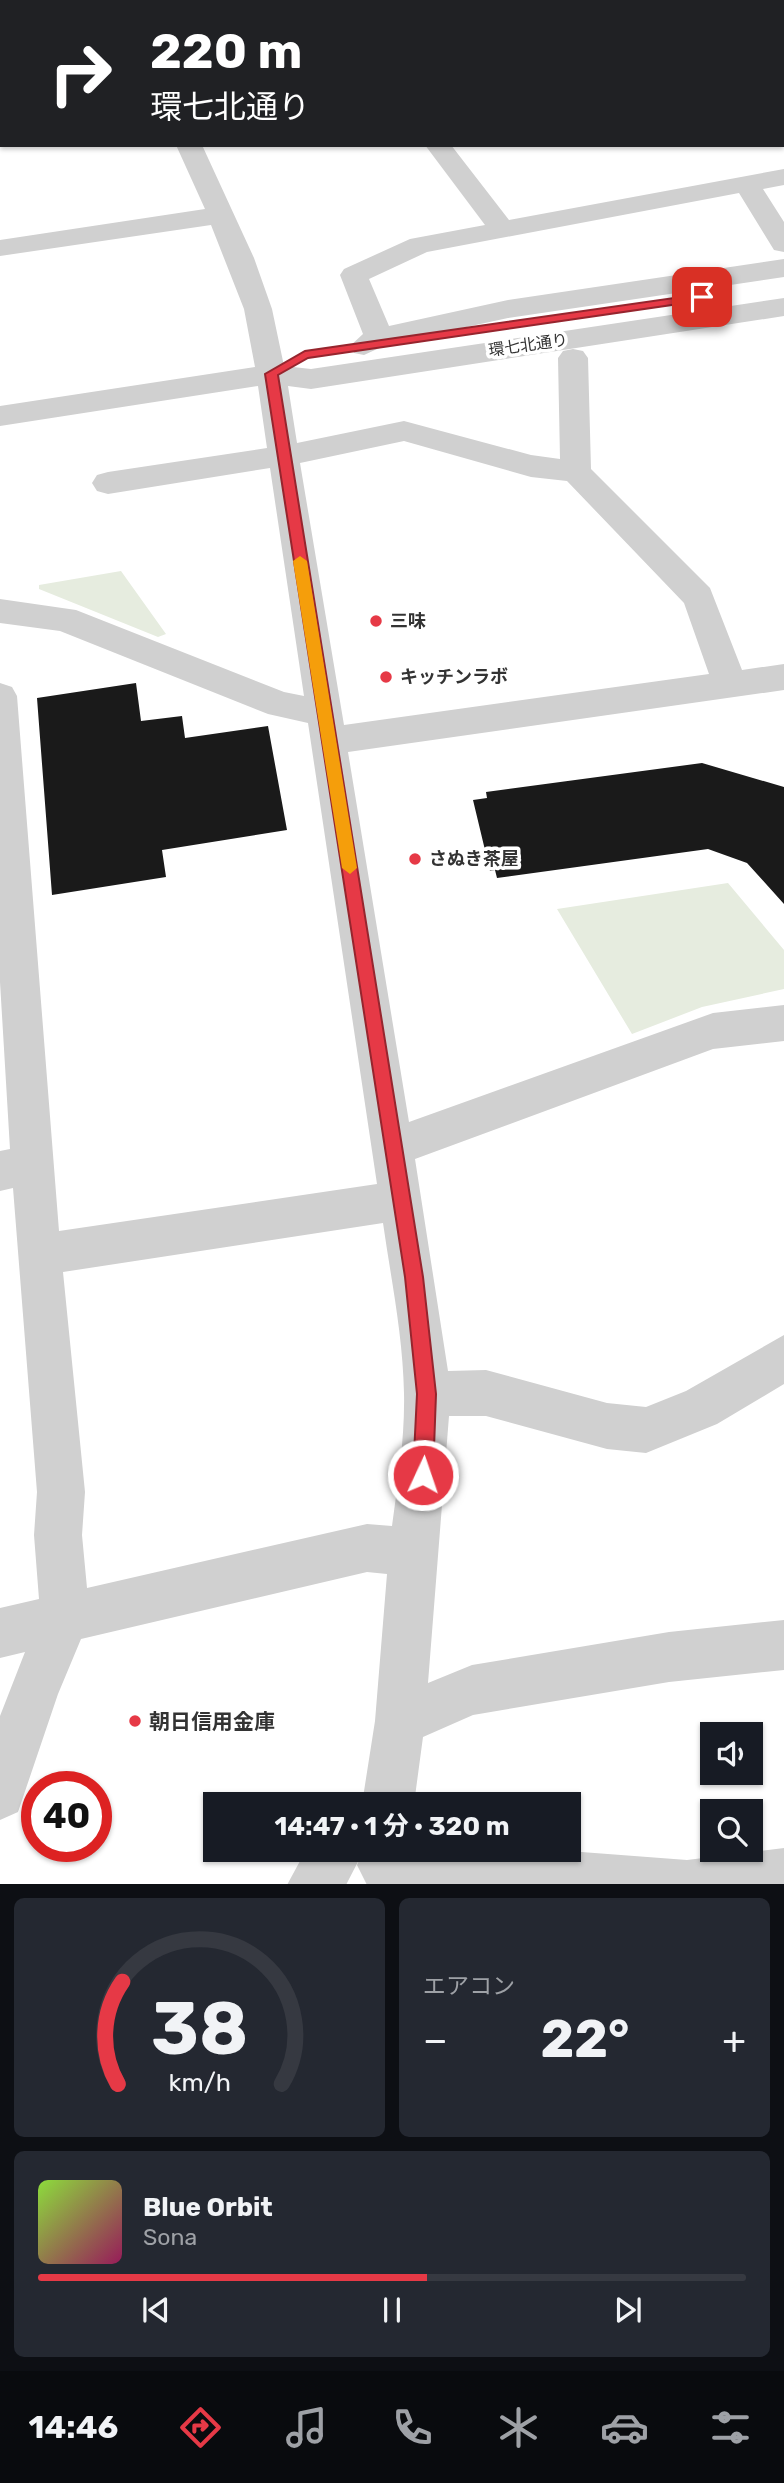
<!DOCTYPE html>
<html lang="ja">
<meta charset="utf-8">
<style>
:root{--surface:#171b24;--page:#242831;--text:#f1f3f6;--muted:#9ea1a6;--line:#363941;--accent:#e63946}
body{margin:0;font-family:Rubik,"Noto Sans JP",sans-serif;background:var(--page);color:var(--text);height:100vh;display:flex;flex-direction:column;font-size:26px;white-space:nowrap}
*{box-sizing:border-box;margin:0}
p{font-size:23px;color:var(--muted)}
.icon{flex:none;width:38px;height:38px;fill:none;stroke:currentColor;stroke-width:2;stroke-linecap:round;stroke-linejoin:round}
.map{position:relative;height:1884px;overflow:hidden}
.sheet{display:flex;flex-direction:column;gap:14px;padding:14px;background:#0d0f14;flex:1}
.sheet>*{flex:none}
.top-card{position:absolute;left:0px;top:0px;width:784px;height:147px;box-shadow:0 2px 5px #0004;background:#202124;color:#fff;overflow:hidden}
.fabs{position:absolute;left:700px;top:1722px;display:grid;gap:14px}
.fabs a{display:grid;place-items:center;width:63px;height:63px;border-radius:0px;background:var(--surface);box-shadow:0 2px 5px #0004;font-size:35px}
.speed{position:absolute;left:21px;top:1771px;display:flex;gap:14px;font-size:35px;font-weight:700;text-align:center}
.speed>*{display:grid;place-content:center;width:91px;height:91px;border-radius:50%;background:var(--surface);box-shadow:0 2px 5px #0004;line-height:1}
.speed .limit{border:10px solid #d22;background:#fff;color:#111}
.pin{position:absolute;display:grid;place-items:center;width:60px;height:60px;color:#fff;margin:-30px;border-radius:14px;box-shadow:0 4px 10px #0006}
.me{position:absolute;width:77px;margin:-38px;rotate:3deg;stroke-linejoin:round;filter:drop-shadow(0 0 5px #0008)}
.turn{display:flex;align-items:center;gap:24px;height:147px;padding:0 35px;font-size:32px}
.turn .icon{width:91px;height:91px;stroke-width:2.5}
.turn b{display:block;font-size:49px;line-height:60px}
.big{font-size:52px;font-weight:700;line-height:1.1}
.sheet .tile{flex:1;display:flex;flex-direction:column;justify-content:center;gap:10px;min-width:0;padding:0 24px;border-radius:10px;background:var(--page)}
.sheet .dial{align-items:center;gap:0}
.dial svg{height:182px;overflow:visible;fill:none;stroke:var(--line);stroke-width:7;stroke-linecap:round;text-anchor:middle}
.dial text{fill:var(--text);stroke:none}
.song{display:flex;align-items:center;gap:21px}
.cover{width:84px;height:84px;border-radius:10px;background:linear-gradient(135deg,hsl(90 70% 55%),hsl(330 70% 35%))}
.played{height:7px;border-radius:4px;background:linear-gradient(90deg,var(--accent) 55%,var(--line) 55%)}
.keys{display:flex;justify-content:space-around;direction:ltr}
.heat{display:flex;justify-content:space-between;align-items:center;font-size:38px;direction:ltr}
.sheet .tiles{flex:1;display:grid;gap:14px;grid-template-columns:1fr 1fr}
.tile:last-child{grid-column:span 2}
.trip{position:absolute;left:203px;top:1792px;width:378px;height:70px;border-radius:0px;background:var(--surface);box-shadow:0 2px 5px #0004;font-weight:700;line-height:70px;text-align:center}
.tabs{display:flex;height:112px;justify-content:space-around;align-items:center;background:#090b0e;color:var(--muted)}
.tabs .icon{width:49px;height:49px}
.tabs .active{color:var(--accent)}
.tabs b{font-size:32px;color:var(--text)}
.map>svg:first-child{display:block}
.green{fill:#e6ecdf}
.building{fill:#1a1a1a}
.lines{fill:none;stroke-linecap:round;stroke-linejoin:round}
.minor{fill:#d0d0d0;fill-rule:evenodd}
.route{fill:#e63946;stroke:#96252e;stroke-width:2}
.slow{fill:#f59e0b}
.poi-dot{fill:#e63946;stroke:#fff;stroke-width:2.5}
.labels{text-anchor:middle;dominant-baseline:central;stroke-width:7;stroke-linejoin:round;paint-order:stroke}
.far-street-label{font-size:16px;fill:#333;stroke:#fff}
.poi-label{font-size:18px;font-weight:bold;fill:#333;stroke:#fff;text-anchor:start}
.near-poi-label{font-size:21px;font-weight:bold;fill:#333;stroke:#fff;text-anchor:start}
</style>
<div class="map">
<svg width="784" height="1885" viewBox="0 0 784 1885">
<rect width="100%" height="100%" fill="#fff"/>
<path class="green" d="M121,571L166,634L158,637L39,589V585Z
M728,883L784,950V989L702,1007L632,1034L557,909Z"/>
<path class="building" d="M136,683L141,721L182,716L185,738L268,726L287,830L162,850L166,877L52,895L37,698Z
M702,763L784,787V904L747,863L708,849L497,878L495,870L490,871L473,800L487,798L486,792Z"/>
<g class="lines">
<path class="minor" d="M92,0H147L149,2H94Z
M522,0H563L520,2Z
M782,58H784V72H782Z
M0,82H2V96H0Z
M176,145H202L254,258L272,309L284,366L311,369L784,298V316L311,389L288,386L297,443L404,421L531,455L560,459L558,358L563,351L573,349L583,351L588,358L591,469L710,588L742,670L784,664V690L348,752L409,1122L713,1013L784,1005V1041L713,1049L415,1159L448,1371L486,1370L607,1403L646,1407L686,1391L784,1335V1384L717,1424L646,1453L607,1449L486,1416H449L428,1683L472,1665L669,1632L784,1620V1670L669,1682L473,1715L423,1737L414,1804H362L375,1721L387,1574L367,1572L81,1639L58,1694L18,1812L0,1820V1716L25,1652L0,1658V1608L39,1599L34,1535L37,1492L13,1188L0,1191V1151L10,1149L0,982V683L12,687L17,696L59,1231L377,1184L308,723L268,714L60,631L0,623V599L76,610L284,692L304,696L270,468L108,494L97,491L92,483L97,475L108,472L267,448L258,386L0,426V406L255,367L244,309L211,225L0,256V240L205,209ZM404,441L531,477L567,481L684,603L709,674L344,725L300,463ZM383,1223C391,1279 403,1336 404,1393C405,1437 398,1482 392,1526L367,1524L87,1588L82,1535L85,1492L63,1272Z
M425,145H451L509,220L784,169V185L763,189L784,222V252L774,250L739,193L427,252L369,279L389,326L508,300L784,259V277L508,318L388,344L364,355L354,353L350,346L363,334L340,275L344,269L410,239L485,225Z
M784,1848V1885H367L357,1865L364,1850H555L687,1860Z
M306,1850H364L346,1885H287Z"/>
</g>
<path class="route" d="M702,294L707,297L706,300L308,358L278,375L423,1277L436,1394L433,1475L430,1482L423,1485L416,1482L413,1475L417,1394L405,1277L265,374L305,351Z"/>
<path class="slow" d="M300,556L307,561L357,868L350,874L342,868L293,561Z"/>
<g class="poi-dot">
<circle cx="376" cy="621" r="7"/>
<circle cx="386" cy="677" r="7"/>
<circle cx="415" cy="859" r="7"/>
<circle cx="135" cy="1721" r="7"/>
</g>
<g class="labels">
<g class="far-street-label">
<text transform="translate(528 345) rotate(-8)">環七北通り</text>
</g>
<g class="poi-label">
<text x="390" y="621">三味</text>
<text x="400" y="677">キッチンラボ</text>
<text x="429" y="859">さぬき茶屋</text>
</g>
<g class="near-poi-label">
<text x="149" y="1721">朝日信用金庫</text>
</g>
</g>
</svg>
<div class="fabs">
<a><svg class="icon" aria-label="sound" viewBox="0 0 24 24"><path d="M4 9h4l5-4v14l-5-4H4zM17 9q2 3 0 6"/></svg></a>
<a><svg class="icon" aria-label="search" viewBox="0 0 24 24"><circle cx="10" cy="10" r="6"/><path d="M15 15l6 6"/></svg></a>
</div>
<div class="speed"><div class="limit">40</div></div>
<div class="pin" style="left:702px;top:297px;background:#d93025"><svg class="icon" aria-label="arrive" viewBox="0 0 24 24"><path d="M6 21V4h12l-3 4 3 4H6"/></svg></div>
<svg class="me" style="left:423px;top:1475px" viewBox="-20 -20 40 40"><circle r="17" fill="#e63946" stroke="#fff" stroke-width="3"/><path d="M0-11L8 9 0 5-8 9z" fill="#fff"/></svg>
<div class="trip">14:47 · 1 分 · 320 m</div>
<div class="top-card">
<div class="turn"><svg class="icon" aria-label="right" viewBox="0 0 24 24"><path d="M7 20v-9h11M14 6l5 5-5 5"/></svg><div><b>220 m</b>環七北通り</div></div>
</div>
</div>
<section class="sheet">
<div class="tiles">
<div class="tile dial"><svg viewBox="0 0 100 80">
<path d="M14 69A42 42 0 1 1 86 69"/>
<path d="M14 69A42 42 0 0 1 16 24" stroke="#e63946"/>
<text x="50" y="56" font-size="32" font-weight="700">38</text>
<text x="50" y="72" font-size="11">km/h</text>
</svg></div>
<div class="tile"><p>エアコン</p>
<div class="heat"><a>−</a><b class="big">22°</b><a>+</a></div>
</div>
<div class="tile">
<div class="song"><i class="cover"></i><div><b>Blue Orbit</b><p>Sona</p></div></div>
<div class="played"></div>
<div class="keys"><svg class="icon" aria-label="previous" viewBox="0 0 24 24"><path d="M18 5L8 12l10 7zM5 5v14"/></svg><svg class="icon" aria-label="pause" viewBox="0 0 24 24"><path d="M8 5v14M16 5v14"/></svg><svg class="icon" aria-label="next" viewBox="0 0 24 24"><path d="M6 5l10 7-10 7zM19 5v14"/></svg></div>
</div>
</div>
</section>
<nav class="tabs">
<b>14:46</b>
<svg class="icon active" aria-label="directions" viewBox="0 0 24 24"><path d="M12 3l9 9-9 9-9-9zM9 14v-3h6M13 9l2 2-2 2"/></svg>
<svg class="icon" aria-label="music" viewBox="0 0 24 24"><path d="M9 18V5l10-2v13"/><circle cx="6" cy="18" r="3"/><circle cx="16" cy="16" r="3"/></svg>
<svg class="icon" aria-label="phone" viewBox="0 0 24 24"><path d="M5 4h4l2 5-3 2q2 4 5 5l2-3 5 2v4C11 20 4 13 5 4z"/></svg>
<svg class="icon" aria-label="climate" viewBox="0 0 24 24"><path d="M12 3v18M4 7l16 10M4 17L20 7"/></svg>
<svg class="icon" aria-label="car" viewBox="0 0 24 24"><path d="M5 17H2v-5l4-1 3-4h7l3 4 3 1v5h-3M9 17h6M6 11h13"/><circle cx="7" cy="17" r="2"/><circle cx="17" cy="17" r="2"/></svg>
<svg class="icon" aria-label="filters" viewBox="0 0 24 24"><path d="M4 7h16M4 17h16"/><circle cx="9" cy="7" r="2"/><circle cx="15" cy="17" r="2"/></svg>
</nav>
